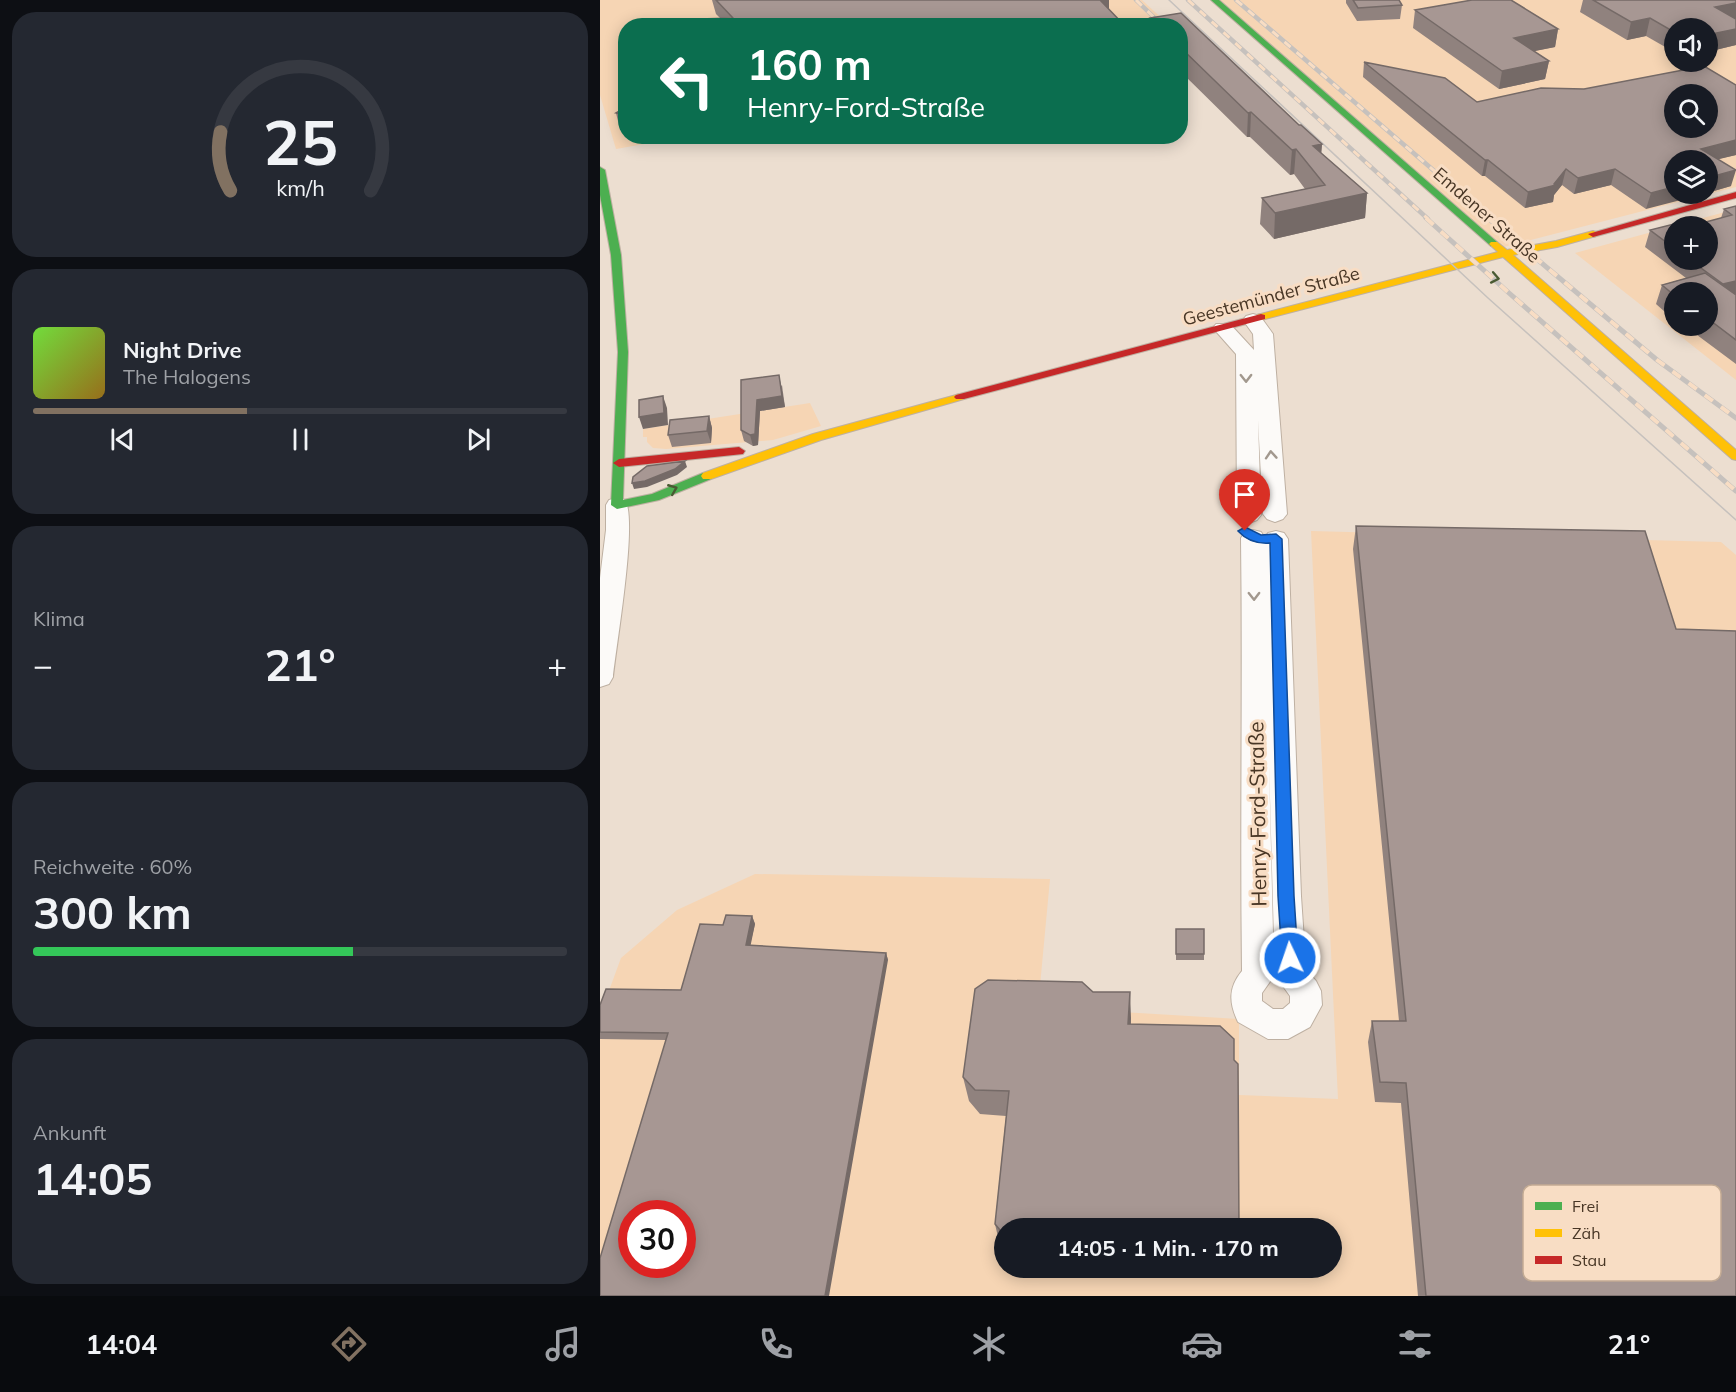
<!DOCTYPE html>
<html lang="de">
<meta charset="utf-8">
<style>
:root{--surface:#171b24;--page:#242831;--text:#f1f3f6;--muted:#9ea1a6;--line:#363941;--accent:#817161}
body{margin:0;font-family:Mulish,sans-serif;background:var(--page);color:var(--text);height:100vh;display:flex;flex-direction:column;font-size:22px;white-space:nowrap}
*{box-sizing:border-box;margin:0}
p{font-size:20px;color:var(--muted)}
.icon{flex:none;width:33px;height:33px;fill:none;stroke:currentColor;stroke-width:2;stroke-linecap:round;stroke-linejoin:round}
.map{position:relative;flex:1;overflow:hidden}
.panel{display:flex;flex-direction:column;gap:12px;padding:12px;background:#0d0f14;width:600px}
.panel>*{flex:none}
.hud{position:absolute;left:18px;top:18px;width:570px;height:126px;border-radius:24px;box-shadow:0 3px 15px #0003;background:#0b6e4f;color:#fff;overflow:hidden}
.tools{position:absolute;left:1064px;top:18px;display:grid;gap:12px}
.tools a{display:grid;place-items:center;width:54px;height:54px;border-radius:50%;background:var(--surface);box-shadow:0 3px 15px #0003;font-size:30px}
.speed{position:absolute;left:18px;top:1200px;display:flex;gap:12px;font-size:30px;font-weight:700;text-align:center}
.speed>*{display:grid;place-content:center;width:78px;height:78px;border-radius:50%;background:var(--surface);box-shadow:0 3px 15px #0003;line-height:1}
.speed .limit{border:9px solid #d22;background:#fff;color:#111}
.pin{position:absolute;display:grid;place-items:center;width:51px;height:51px;color:#fff;margin:-62px -26px;border-radius:50% 50% 50% 0;rotate:-45deg;box-shadow:0 0 6px #0007}
.pin .icon{rotate:45deg}
.me{position:absolute;width:66px;margin:-33px;rotate:357deg;stroke-linejoin:round;filter:drop-shadow(0 0 4px #0008)}
.turn{display:flex;align-items:center;gap:21px;height:126px;padding:0 30px;font-size:27px}
.turn .icon{width:78px;height:78px;stroke-width:2.5}
.turn b{display:block;font-size:42px;line-height:51px}
.big{font-size:45px;font-weight:700;line-height:1.1}
.panel .tile{flex:1;display:flex;flex-direction:column;justify-content:center;gap:9px;min-width:0;padding:0 21px;border-radius:24px;background:var(--page)}
.panel .dial{align-items:center;gap:0}
.dial svg{height:156px;overflow:visible;fill:none;stroke:var(--line);stroke-width:7;stroke-linecap:round;text-anchor:middle}
.dial text{fill:var(--text);stroke:none}
.song{display:flex;align-items:center;gap:18px}
.cover{width:72px;height:72px;border-radius:9px;background:linear-gradient(135deg,hsl(100 70% 55%),hsl(40 70% 35%))}
.played{height:6px;border-radius:3px;background:linear-gradient(90deg,var(--accent) 40%,var(--line) 40%)}
.keys{display:flex;justify-content:space-around;direction:ltr}
.heat{display:flex;justify-content:space-between;align-items:center;font-size:33px;direction:ltr}
.charge{height:9px;border-radius:4px;background:linear-gradient(90deg,#34c759 60%,var(--line) 0)}
.trip{position:absolute;left:394px;top:1218px;width:348px;height:60px;border-radius:30px;background:var(--surface);box-shadow:0 3px 15px #0003;font-weight:700;line-height:60px;text-align:center}
.dock{display:flex;height:96px;justify-content:space-around;align-items:center;background:#090b0e;color:var(--muted)}
.dock .icon{width:42px;height:42px}
.dock .active{color:var(--accent)}
.dock b{font-size:27px;color:var(--text)}
main{display:flex;flex:1;min-height:0}
.map>svg:first-child{display:block}
.built{fill:#f6d5b4;fill-rule:evenodd}
.lines{fill:none;stroke-linecap:round;stroke-linejoin:round}
.street-casing{stroke:#beb0a2;stroke-width:2}
.fast-casing{stroke:#beb0a2;stroke-width:2}
.slow-casing{stroke:#beb0a2;stroke-width:2}
.jam-casing{stroke:#beb0a2;stroke-width:2}
.street{fill:#fcfaf8;fill-rule:evenodd}
.fast{fill:#4caf50;fill-rule:evenodd}
.slow{fill:#ffc107;fill-rule:evenodd}
.jam{fill:#c62828;fill-rule:evenodd}
.tram{stroke:#c6c1bd;stroke-width:1.5}
.rail-far1-casing{stroke:#c6c1bd;stroke-width:4.5}
.rail-casing{stroke:#c6c1bd;stroke-width:5}
.rail-far1{stroke:#f8ddc4;stroke-width:3;stroke-dasharray:8;stroke-linecap:butt}
.rail{stroke:#f8ddc4;stroke-width:4;stroke-dasharray:10;stroke-linecap:butt}
.wall{fill:#90827e}
.shaded-wall{fill:#756a67}
.building{fill:#a79793;stroke:#756a67;stroke-width:1.5;fill-rule:evenodd}
.oneway{stroke:#495a32}
.oneway2{stroke:#a2988e}
.route{fill:#1a73e8;stroke:#114b97;stroke-width:1.5}
.labels{text-anchor:middle;dominant-baseline:central;stroke-width:6;stroke-linejoin:round;paint-order:stroke}
.far-street-label{font-size:18px;fill:#483625;stroke:#f8ddc4}
.street-label{font-size:21px;fill:#483625;stroke:#f8ddc4}
.key{fill:#f8ddc4;stroke:#c3ab94;stroke-width:1.5}
.key-label{font-size:16px;fill:#483625}
</style>
<main>
<section class="panel">
<div class="tile dial"><svg viewBox="0 0 100 80">
<path d="M14 69A42 42 0 1 1 86 69"/>
<path d="M14 69A42 42 0 0 1 9 39" stroke="#817161"/>
<text x="50" y="56" font-size="32" font-weight="700">25</text>
<text x="50" y="72" font-size="11">km/h</text>
</svg></div>
<div class="tile">
<div class="song"><i class="cover"></i><div><b>Night Drive</b><p>The Halogens</p></div></div>
<div class="played"></div>
<div class="keys"><svg class="icon" aria-label="previous" viewBox="0 0 24 24"><path d="M18 5L8 12l10 7zM5 5v14"/></svg><svg class="icon" aria-label="pause" viewBox="0 0 24 24"><path d="M8 5v14M16 5v14"/></svg><svg class="icon" aria-label="next" viewBox="0 0 24 24"><path d="M6 5l10 7-10 7zM19 5v14"/></svg></div>
</div>
<div class="tile"><p>Klima</p>
<div class="heat"><a>−</a><b class="big">21°</b><a>+</a></div>
</div>
<div class="tile"><p>Reichweite · 60%</p><b class="big">300 km</b><div class="charge"></div></div>
<div class="tile"><p>Ankunft</p><b class="big">14:05</b></div>
</section>
<div class="map">
<svg width="1136" height="1296" viewBox="0 0 1136 1296">
<rect width="100%" height="100%" fill="#ecded0"/>
<path class="built" d="M0,0H542L569,25L26,26V136L84,137L16,149L0,95Z
M614,0H1136V187L904,247ZM1074,28H1107V62H1074ZM1074,94H1107V128H1074ZM1074,160H1107V194H1074Z
M1136,209V380L975,253ZM1074,226H1107V260H1074ZM1074,292H1107V326H1074Z
M210,403L221,426L173,440L66,449L53,448L47,442V437H43V429Z
M711,531L1121,542L1136,555V1296H0V1015L21,958L77,910L155,874L450,879L438,1007L639,1019V1095L738,1099ZM32,1214H82V1264H32ZM405,1228H732V1268H405Z"/>
<g class="lines">
<defs>
<path id="street" d="M653,314L660,316L673,334L687,514L683,519L675,522L667,519L663,514L658,420L661,515L657,520L649,523L641,520L637,515L636,354L613,328L616,324H630L654,350L653,334L643,320L646,316Z
M17,498L25,500C38,520 16,646 13,677L9,684L0,687V578L6,530V505L9,500Z
M653,530L661,532L665,538L668,533L676,531L684,533L688,539L701,896L706,970L716,981L721,991L722,1005L710,1027L688,1039H668L638,1022C629,1003 628,988 642,971C640,826 643,682 641,538L645,532ZM669,763L675,975L690,996V1003L683,1009H673L662,1001V993L674,976Z"/>
<path id="fast" d="M611,0H619L897,242V246H891Z
M0,167L5,170L21,255L28,352L23,500L52,494L103,473H111L113,476L111,479L59,500L17,509L11,505L18,352L11,255L0,195Z"/>
<path id="slow" d="M993,231L996,232V236L957,247L913,255L1136,450V460L1132,459L903,257L661,320L656,317L657,315L898,252L889,244L891,242H897L907,250L956,241Z
M360,394L364,395V399L221,440L111,479H103L101,476L103,473L213,434Z"/>
<path id="jam" d="M1136,192V198L993,237L988,234Z
M661,314L665,315V319L364,399H356L354,397L356,395Z
M139,447L145,451L143,454L19,467L13,463L19,459Z"/>
</defs>
<use href="#street" class="street-casing"/>
<use href="#fast" class="fast-casing"/>
<use href="#slow" class="slow-casing"/>
<use href="#jam" class="jam-casing"/>
<use href="#street" class="street"/>
<use href="#fast" class="fast"/>
<use href="#slow" class="slow"/>
<use href="#jam" class="jam"/>
<path class="tram" d="M569,0L888,298L1136,520"/>
<defs>
<path id="rail-far1" d="M536,0L563,26
M588,0L828,219
M636,0L890,219"/>
<path id="rail" d="M826,218L909,293L1136,491
M888,218L1057,360L1136,418"/>
</defs>
<use href="#rail-far1" class="rail-far1-casing"/>
<use href="#rail" class="rail-casing"/>
<use href="#rail-far1" class="rail-far1"/>
<use href="#rail" class="rail"/>
</g>
<path class="wall" d="M112,0H509V9L120,18L116,14Z
M746,0H799L802,5L800,19L757,21L746,3Z
M983,0H1136V45L1107,52V28H1074V52L1046,36L1027,40L980,12Z
M815,10L958,29L955,47L934,51L949,61L945,79L899,89L813,28Z
M581,13L699,125H701L722,144L721,153L767,193L765,218L674,239L660,224L662,198L705,189L694,174L690,175L650,137H647L580,71V26H550V18Z
M764,62L877,102L984,89L1136,155L1118,159L1131,186L1107,193V160L1046,209L1011,185L974,194L962,185L954,195L953,202L925,208L885,176H882L763,77Z
M26,107V130L20,129L16,113Z
M1136,206V364L1089,329L1086,330L1081,326H1107V292H1074V320L1056,304L1062,285L1086,278L1045,247L1050,230L1074,226V260H1107L1124,209Z
M182,385L185,407L160,411L158,445L153,446L144,441L141,430Z
M109,416L112,428L111,443L72,447L68,435Z
M756,526L1136,1296H818L801,1103L775,1102L768,1042L772,1021H799L753,549Z
M152,916L155,924L150,945L286,953L288,960L66,1040L0,1039V1005L81,990L123,925Z
M576,929H604V960H576Z
M493,992L531,1018V1024L405,1228V1252L400,1246L395,1224L406,1116L380,1114L369,1101L363,1077Z"/>
<path class="shaded-wall" d="M497,0H509V14Z
M1136,3V19L1115,7Z
M1050,18L1046,36L1027,40L1031,22Z
M958,29L955,47L911,56L914,38Z
M1136,29V45L1107,52V35Z
M949,61L945,79L899,89L902,71Z
M651,112L650,137H647L648,113Z
M1136,140V155L1107,162L1101,149Z
M722,144L720,169L713,146Z
M696,149L694,174L690,175L692,150Z
M885,160H888L885,176H882Z
M966,169L962,185L954,195L953,202L925,208L928,192L954,184Z
M1015,169L1011,185L974,194L978,178Z
M1136,170L1131,186L1107,193V178Z
M1074,187V194H1104L1046,209L1051,193Z
M767,193L765,218L674,239L675,213Z
M1136,281V296L1118,301L1123,284Z
M1087,326H1090L1089,329L1086,330Z
M179,375L185,407L160,411L158,445L153,446L150,435L157,400Z
M63,396L67,408L68,425L43,429L39,417Z
M109,416L112,428L111,443L107,431Z
M85,461L87,467L77,475L47,487L34,489L32,483Z
M152,916L155,924L149,953L146,945Z
M286,953L288,960L229,1296H225Z
M530,992L531,1018L529,1050L528,1024Z"/>
<path class="building" d="M116,0H500L525,26H50L65,20L133,18Z
M753,0H799L802,5L758,8Z
M872,0H911L958,29L914,38L949,61L902,71L815,10Z
M993,0H1136V3L1115,7L1136,19V29L1107,35V28H1074V32L1050,18L1031,22Z
M581,13L699,125H701L722,144L713,146L767,193L675,213L662,198L725,185L696,149L692,150L651,112L648,113L580,47V26H558L550,18Z
M764,62L845,78L877,102L941,88L984,89L1104,66L1136,85V140L1101,149L1136,170L1107,178V160H1074V187L1051,193L1015,169L978,178L966,169L954,184L956,185L928,192L888,160H885ZM1074,94H1107V128H1074Z
M26,76V91L20,77Z
M26,107V115L16,113Z
M1136,206V281L1123,284L1090,260H1107V226H1091L1132,215L1124,209Z
M1078,223L1083,226H1074V248L1050,230Z
M1105,273L1136,295V340L1107,318V292H1074V295L1062,285Z
M179,375L182,396L157,400L155,434L150,435L141,430V380Z
M63,396L64,413L39,417V400Z
M109,416L107,431L68,435L70,420Z
M85,461L75,469L45,481L32,483L33,477L47,466Z
M756,526L1045,531L1076,629L1136,631V1296H826L806,1083L780,1082L772,1021H806Z
M126,915L152,916L146,945L286,953L225,1296H0V1258L68,1033L0,1032V1005L6,989L81,990L100,924L123,925ZM32,1214H82V1264H32Z
M576,929H604V954H576Z
M388,980L482,982L493,992H530L528,1024L620,1026L634,1039V1060L638,1064L639,1228H405V1236L395,1224L409,1091L375,1090L363,1077L375,989Z"/>
<defs><path id="oneway-chevron" d="M-2-3.5L2.5 0L-2 3.5" fill="none" stroke-width="1.6" stroke-linecap="round" stroke-linejoin="round" transform="scale(1.5)"/></defs>
<g class="oneway">
<use href="#oneway-chevron" transform="translate(895 278) rotate(11)"/>
<use href="#oneway-chevron" transform="translate(73 489) rotate(-22)"/>
</g>
<g class="oneway2">
<use href="#oneway-chevron" transform="translate(646 378) rotate(89)"/>
<use href="#oneway-chevron" transform="translate(671 455) rotate(-94)"/>
<use href="#oneway-chevron" transform="translate(654 596) rotate(89)"/>
</g>
<path class="route" d="M645,527L661,535L676,534L682,539L694,896L698,958L696,964L690,966L684,964L682,958L678,896L670,543C657,544 647,541 638,531Z"/>
<g class="labels">
<g class="far-street-label">
<text transform="translate(887 215) rotate(41)">Emdener Straße</text>
<text transform="translate(671 296) rotate(-15)">Geestemünder Straße</text>
</g>
<g class="street-label">
<text transform="translate(657 814) rotate(-91)">Henry-Ford-Straße</text>
</g>
</g>
<rect x="923" y="1185" width="198" height="96" rx="9" class="key"/>
<rect x="935" y="1202" width="27" height="8" fill="#4caf50"/>
<rect x="935" y="1229" width="27" height="8" fill="#ffc107"/>
<rect x="935" y="1256" width="27" height="8" fill="#c62828"/>
<g class="key-label">
<text x="972" y="1212">Frei</text>
<text x="972" y="1239">Zäh</text>
<text x="972" y="1266">Stau</text>
</g>
</svg>
<div class="tools">
<a><svg class="icon" aria-label="sound" viewBox="0 0 24 24"><path d="M4 9h4l5-4v14l-5-4H4zM17 9q2 3 0 6"/></svg></a>
<a><svg class="icon" aria-label="search" viewBox="0 0 24 24"><circle cx="10" cy="10" r="6"/><path d="M15 15l6 6"/></svg></a>
<a><svg class="icon" aria-label="layers" viewBox="0 0 24 24"><path d="M12 4l9 5-9 5-9-5zM3 14l9 5 9-5"/></svg></a>
<a>+</a>
<a>−</a>
</div>
<div class="speed"><div class="limit">30</div></div>
<div class="pin" style="left:645px;top:531px;background:#d93025"><svg class="icon" aria-label="arrive" viewBox="0 0 24 24"><path d="M6 21V4h12l-3 4 3 4H6"/></svg></div>
<svg class="me" style="left:690px;top:958px" viewBox="-20 -20 40 40"><circle r="17" fill="#1a73e8" stroke="#fff" stroke-width="3"/><path d="M0-11L8 9 0 5-8 9z" fill="#fff"/></svg>
<div class="trip">14:05 · 1 Min. · 170 m</div>
<div class="hud">
<div class="turn"><svg class="icon" aria-label="left" viewBox="0 0 24 24"><path d="M17 20v-9H6M10 6l-5 5 5 5"/></svg><div><b>160 m</b>Henry-Ford-Straße</div></div>
</div>
</div>
</main>
<nav class="dock">
<b>14:04</b>
<svg class="icon active" aria-label="directions" viewBox="0 0 24 24"><path d="M12 3l9 9-9 9-9-9zM9 14v-3h6M13 9l2 2-2 2"/></svg>
<svg class="icon" aria-label="music" viewBox="0 0 24 24"><path d="M9 18V5l10-2v13"/><circle cx="6" cy="18" r="3"/><circle cx="16" cy="16" r="3"/></svg>
<svg class="icon" aria-label="phone" viewBox="0 0 24 24"><path d="M5 4h4l2 5-3 2q2 4 5 5l2-3 5 2v4C11 20 4 13 5 4z"/></svg>
<svg class="icon" aria-label="climate" viewBox="0 0 24 24"><path d="M12 3v18M4 7l16 10M4 17L20 7"/></svg>
<svg class="icon" aria-label="car" viewBox="0 0 24 24"><path d="M5 17H2v-5l4-1 3-4h7l3 4 3 1v5h-3M9 17h6M6 11h13"/><circle cx="7" cy="17" r="2"/><circle cx="17" cy="17" r="2"/></svg>
<svg class="icon" aria-label="filters" viewBox="0 0 24 24"><path d="M4 7h16M4 17h16"/><circle cx="9" cy="7" r="2"/><circle cx="15" cy="17" r="2"/></svg>
<b>21°</b>
</nav>
